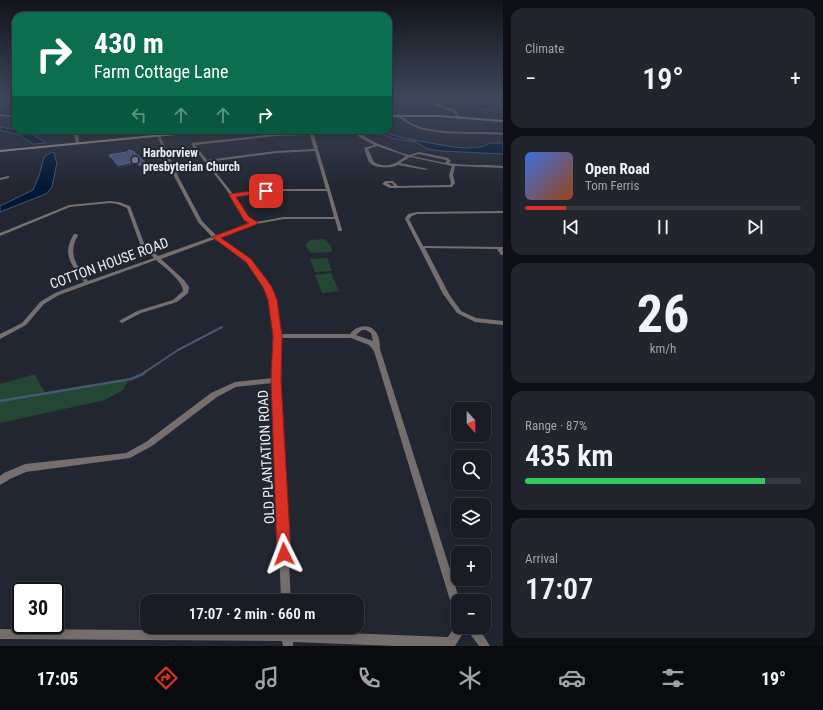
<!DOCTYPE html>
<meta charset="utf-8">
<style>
:root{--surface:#191c25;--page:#22252d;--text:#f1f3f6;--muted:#9fa1a7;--line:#373a42;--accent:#d93025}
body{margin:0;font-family:"Roboto Condensed",sans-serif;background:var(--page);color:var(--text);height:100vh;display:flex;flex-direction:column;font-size:15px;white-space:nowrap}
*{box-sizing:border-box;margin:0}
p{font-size:13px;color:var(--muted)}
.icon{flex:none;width:22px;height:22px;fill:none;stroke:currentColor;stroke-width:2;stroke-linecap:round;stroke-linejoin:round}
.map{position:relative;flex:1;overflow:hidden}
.sheet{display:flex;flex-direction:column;gap:8px;padding:8px;background:#0e0f14;width:320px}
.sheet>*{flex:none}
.guide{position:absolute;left:12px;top:12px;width:380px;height:122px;border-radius:12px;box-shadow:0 2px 10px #0003,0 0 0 1px var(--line);background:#0b6e4f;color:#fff;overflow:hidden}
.needle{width:26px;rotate:159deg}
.fabs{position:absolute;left:451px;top:402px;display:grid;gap:8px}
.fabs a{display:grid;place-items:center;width:40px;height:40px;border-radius:8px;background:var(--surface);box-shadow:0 2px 10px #0003,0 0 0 1px var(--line);font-size:20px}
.speed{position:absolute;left:12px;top:582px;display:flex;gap:8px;font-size:20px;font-weight:700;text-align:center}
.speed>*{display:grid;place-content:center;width:52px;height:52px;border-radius:50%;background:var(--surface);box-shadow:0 2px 10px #0003,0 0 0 1px var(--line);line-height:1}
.speed .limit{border:2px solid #111;border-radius:6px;background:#fff;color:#111}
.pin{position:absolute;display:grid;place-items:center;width:34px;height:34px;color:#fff;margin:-17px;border-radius:8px;box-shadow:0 2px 6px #0006}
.me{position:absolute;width:44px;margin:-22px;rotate:357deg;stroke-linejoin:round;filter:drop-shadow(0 0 3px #0008)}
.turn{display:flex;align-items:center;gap:14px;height:84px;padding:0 16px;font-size:18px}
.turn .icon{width:52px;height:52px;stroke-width:2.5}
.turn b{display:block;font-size:28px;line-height:34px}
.lanes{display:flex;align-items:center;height:38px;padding:0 16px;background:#0003;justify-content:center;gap:20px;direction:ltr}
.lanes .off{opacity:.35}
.big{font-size:30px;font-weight:600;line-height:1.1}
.sheet .widget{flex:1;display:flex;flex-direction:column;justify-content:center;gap:6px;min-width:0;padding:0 14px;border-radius:12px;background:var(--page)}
.sheet .dial{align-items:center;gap:0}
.dial b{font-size:52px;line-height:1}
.song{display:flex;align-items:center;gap:12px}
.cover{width:48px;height:48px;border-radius:6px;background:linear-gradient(135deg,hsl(220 70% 55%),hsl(20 70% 35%))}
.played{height:4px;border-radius:2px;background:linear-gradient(90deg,var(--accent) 15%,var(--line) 15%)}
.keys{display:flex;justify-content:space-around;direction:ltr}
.heat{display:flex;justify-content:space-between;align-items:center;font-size:22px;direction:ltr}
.charge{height:6px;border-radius:3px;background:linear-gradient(90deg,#34c759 87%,var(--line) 0)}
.trip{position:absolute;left:140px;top:594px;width:224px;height:40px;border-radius:12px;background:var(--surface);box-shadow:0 2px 10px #0003,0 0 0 1px var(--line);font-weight:600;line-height:40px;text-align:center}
.tab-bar{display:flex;height:64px;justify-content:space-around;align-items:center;background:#0a0b0f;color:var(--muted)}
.tab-bar .icon{width:28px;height:28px}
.tab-bar .active{color:var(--accent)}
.tab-bar b{font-size:18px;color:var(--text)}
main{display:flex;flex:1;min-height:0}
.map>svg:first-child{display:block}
.green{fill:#244733}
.water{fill:#001736;stroke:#465870}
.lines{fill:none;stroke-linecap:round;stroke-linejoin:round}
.stream-far2{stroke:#465870;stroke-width:1}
.stream-far1{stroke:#465870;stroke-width:2}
.stream{stroke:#465870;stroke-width:2.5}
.minor{fill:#756e6c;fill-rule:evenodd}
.secondary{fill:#a39694;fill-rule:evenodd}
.wall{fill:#384875}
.shaded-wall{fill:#263354}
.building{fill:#4b5983;stroke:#647195}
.route{fill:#d93025;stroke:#8d1f18}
.worship-dot{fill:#6b7280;stroke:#212631;stroke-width:1.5}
.labels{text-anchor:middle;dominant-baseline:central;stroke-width:4;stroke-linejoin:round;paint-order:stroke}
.far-poi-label{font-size:12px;font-weight:bold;fill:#ebeef6;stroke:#212631;text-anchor:start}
.street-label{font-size:14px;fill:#ebeef6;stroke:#212631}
</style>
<main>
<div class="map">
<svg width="503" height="646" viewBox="0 0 503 646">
<rect width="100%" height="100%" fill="#212631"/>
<path class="green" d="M325,239L331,246L332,252L311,253L305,245L310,240Z
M327,258L332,271L315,272L310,259Z
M331,273L339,291L322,293L315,275Z
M32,375H35L45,393L129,379L123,390L105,400L0,423V384Z"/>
<path class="water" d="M0,127L29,132L46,143L33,144L20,135L0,130Z
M373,130L408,139L453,147L468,148L481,147L491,143H503V154L441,151L428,149L416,142L392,138Z
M52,152L55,153V159L57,162L52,187L46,194L0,212V206L33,190L39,176L44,157Z"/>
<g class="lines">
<path class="stream-far2" d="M455,100L486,110L503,113"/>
<path class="stream-far1" d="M145,372L178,350L222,327"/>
<path class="stream" d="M0,401L131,379L143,374L146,371"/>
<path class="minor" d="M422,98L455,110L460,117L458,118L453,112L419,99L388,102V100L418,98Z
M480,98H482L503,104V106Z
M0,114L16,116V118L0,116Z
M397,114H399C402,117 406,120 409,122C433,136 475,130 503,133V135C474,132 432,138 407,123C404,121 400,118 397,116Z
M71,130H75L78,133L79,144L76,143L74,133Z
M350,130H354L376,143L402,153L409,155L419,152L448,158L451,161L449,163C467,166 485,164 503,166V168L455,166L453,175L455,183L452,187L390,188L382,184L385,181H393L398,186L450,185L451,183L449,175L452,166L410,157L400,163L428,169L426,170L398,165C393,168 375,169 370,163C367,160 366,152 364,148L374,145L361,138ZM377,146L406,156C395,164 387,169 374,162L368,149ZM419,154L446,160L447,161L445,163L441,162L412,156ZM387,183H392L394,186H392Z
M311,131L313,132L342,230V231H338V230L335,219H284L256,224L219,238L250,259L270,287L276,300L280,334H350C356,326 368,323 375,331C379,335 380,343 380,349L460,601H458V615L454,614L453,610L374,351L369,345L351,338H280L279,380L291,601H281L273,383L236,387L217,397L152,446L130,458L26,472L10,479L0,485V476L4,473L25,464L126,453L146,442L211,393L235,382L273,378L274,336L270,300L264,287L246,261L215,239L161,259L184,280L189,287L188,293L177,302L141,313L124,322L122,323L119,321L137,311L173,300L183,291C183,281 164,267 156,260L59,295L44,304L26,325L0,339V334L22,323L40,302L55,293L84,282C72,265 61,255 74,234H76L78,235C67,255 77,265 88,281L154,258L140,244L127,208L117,204L110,203L70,207L0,236V233L69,205L110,201L119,202L130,206L144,243L158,256L212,237L198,222L175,178L157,135L160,136L179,178L202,221L216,235L252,223C239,214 234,200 225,188C214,173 202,159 191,144L192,143L276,134L310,133L309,132ZM310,135L314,149L276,151L207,160L195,145L276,136ZM315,151L326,189H277L233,194L208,162L276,153ZM277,191H327L334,217H284L256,222L245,213L234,196ZM362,330H366L371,333L373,341L356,335Z
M8,176H9V178L0,180V178Z
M503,211V213L417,214L412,216L409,219L423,246L503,247V249H502L503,251V255H501L497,249L425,248L449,294L461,311L476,318L503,321V325L475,322L457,313L443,294L405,219L408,214L417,212Z
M457,623H458V627H478L490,646H479L470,634L465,630L455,646H395L293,642V646H283L282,641L0,639V629L282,631V627H292L293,631L448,637Z"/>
<path class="secondary" d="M388,115H439L503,120V122L439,117H388Z
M204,130H219L217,131L0,152V150Z"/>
</g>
<path class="wall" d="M133,151L146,165L140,167L136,164L119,167L114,163V161L109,157V155Z"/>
<path class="shaded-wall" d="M136,161V164L119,167V165Z
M146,163V165L140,167V165Z"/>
<path class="building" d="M129,150L133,151L146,163L140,165L136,161L119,165L114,160H115L109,155L127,152Z"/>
<linearGradient id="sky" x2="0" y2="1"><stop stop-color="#12151b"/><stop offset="0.52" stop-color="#3d475a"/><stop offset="1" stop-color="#3d475a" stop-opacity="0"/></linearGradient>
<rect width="503" height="188" fill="url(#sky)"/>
<path class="route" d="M266,189L269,191L268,192L236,197L249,217L257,222V224L221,238L251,259L272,287L277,300L282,336L281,380L291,554L289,559L284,561L279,559L277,554L271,380L273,336L268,300L263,287L246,262L212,237L249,223L244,220L229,195L230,194Z"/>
<circle class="worship-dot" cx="135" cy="160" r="4"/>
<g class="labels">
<g class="far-poi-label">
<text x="143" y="153">Harborview<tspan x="143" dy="14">presbyterian Church</tspan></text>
</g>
<g class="street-label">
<text transform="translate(109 263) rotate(-20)">COTTON HOUSE ROAD</text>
<text transform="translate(266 457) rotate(-93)">OLD PLANTATION ROAD</text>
</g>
</g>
</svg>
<div class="fabs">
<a><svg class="needle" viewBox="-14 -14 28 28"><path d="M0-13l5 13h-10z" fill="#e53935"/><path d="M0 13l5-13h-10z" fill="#9fa1a7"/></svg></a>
<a><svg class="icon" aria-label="search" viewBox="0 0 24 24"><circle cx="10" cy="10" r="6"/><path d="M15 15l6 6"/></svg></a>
<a><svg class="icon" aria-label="layers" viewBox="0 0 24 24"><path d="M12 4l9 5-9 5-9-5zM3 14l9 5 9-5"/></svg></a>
<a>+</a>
<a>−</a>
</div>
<div class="speed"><div class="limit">30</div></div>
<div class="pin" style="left:266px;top:191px;background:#d93025"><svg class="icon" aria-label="arrive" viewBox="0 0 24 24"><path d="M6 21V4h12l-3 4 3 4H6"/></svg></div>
<svg class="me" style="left:284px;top:554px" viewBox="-20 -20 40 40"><path d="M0-17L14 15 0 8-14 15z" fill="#d93025" stroke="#fff" stroke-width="4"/></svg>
<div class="trip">17:07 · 2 min · 660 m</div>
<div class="guide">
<div class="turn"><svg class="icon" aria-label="right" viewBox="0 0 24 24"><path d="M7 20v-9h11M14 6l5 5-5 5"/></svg><div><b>430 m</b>Farm Cottage Lane</div></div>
<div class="lanes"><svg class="icon off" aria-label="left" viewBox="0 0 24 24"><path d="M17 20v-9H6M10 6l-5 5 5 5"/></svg><svg class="icon off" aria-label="ahead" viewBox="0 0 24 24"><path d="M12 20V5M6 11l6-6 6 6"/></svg><svg class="icon off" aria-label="ahead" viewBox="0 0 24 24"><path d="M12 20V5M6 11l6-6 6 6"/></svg><svg class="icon" aria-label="right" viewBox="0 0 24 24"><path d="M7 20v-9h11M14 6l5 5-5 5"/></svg></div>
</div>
</div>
<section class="sheet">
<div class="widget"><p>Climate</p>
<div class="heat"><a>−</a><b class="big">19°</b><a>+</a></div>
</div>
<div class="widget">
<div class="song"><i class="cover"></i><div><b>Open Road</b><p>Tom Ferris</p></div></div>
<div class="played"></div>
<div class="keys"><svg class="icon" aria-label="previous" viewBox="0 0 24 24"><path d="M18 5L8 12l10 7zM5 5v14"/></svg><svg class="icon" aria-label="pause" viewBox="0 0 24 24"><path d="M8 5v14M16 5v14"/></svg><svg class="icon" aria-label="next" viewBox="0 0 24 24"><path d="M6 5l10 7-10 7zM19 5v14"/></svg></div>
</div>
<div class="widget dial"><b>26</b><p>km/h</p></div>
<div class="widget"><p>Range · 87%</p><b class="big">435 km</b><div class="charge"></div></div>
<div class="widget"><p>Arrival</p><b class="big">17:07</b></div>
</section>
</main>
<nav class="tab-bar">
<b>17:05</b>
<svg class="icon active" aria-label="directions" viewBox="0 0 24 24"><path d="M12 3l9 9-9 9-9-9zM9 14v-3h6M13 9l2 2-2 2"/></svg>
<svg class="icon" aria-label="music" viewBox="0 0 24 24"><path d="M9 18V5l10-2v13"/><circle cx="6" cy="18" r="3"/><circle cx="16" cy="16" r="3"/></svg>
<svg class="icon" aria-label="phone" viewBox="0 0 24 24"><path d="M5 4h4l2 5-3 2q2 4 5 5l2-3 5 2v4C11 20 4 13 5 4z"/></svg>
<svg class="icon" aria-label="climate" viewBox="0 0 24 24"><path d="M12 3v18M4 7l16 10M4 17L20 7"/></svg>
<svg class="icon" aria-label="car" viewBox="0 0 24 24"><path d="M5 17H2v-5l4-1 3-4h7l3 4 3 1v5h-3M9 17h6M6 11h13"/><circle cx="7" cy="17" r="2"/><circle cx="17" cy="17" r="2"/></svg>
<svg class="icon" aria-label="filters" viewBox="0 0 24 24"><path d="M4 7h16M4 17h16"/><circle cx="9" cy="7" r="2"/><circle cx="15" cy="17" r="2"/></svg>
<b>19°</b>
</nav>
